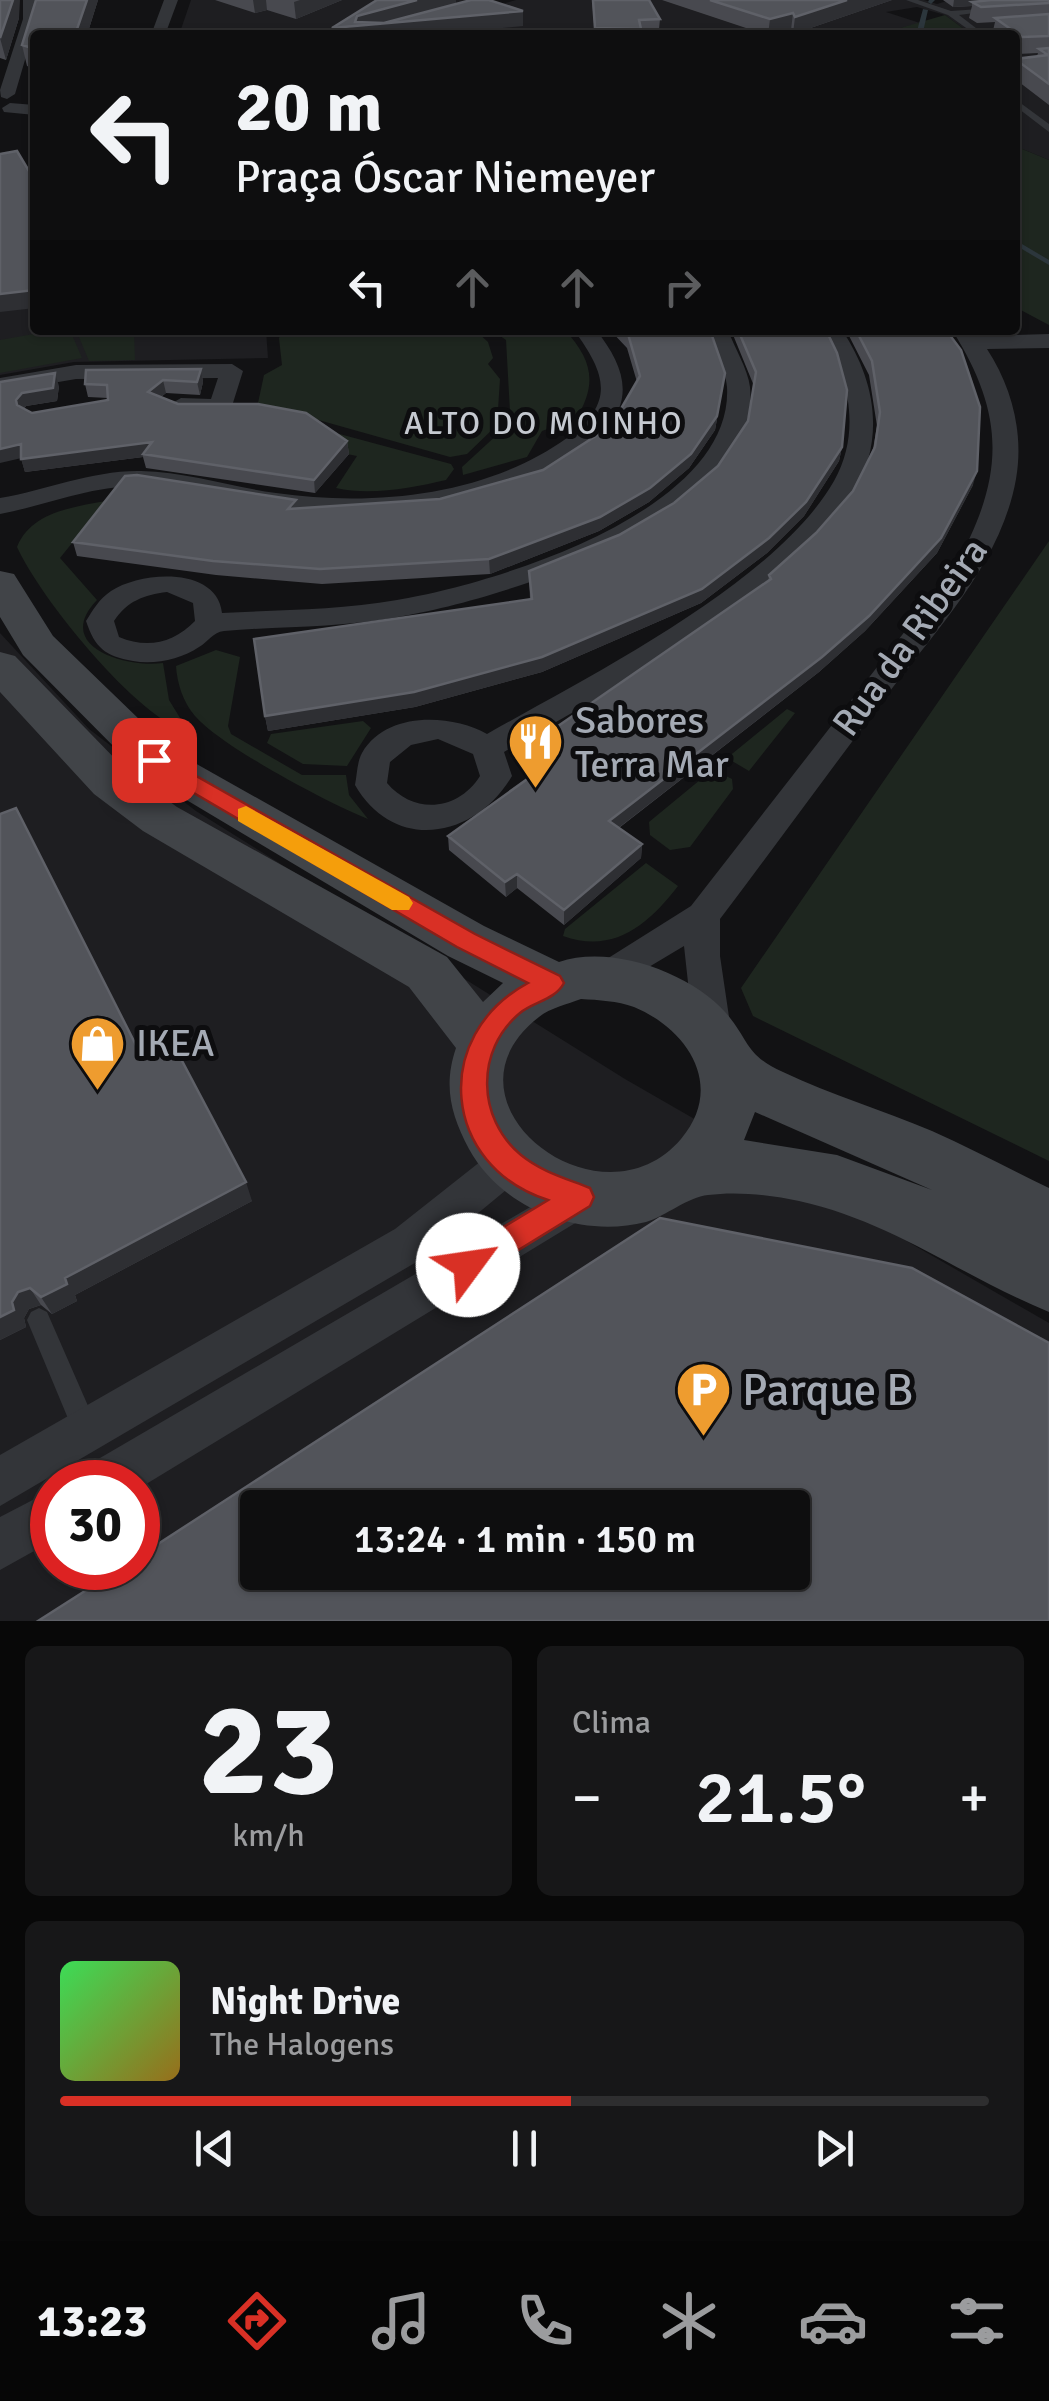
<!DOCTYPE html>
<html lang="pt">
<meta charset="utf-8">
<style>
:root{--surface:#0e0e0f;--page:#171718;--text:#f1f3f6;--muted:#9b9c9e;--line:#2e2e2f;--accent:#d93025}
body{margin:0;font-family:Signika,sans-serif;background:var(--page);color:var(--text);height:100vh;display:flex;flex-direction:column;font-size:38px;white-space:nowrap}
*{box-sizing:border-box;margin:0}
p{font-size:32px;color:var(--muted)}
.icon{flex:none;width:55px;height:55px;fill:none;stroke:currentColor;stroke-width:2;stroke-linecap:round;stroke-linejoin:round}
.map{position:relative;height:1621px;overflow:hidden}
.panel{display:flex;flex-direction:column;gap:25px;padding:25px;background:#080808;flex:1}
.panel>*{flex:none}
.guide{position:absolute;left:30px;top:30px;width:990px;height:305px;border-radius:10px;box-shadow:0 2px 8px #0004,0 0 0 2px var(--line);background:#0e0e0f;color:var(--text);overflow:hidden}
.speed{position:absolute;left:30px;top:1460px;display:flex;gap:20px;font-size:50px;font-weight:700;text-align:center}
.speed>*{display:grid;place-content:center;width:130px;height:130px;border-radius:50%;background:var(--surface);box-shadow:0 2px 8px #0004,0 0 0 2px var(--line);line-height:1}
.speed .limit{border:15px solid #d22;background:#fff;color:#111}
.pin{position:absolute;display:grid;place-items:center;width:85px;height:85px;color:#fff;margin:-42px;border-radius:20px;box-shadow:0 5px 15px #0006}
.me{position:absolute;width:110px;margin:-55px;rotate:59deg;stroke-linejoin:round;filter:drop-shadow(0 0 8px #0008)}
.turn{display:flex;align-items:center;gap:35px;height:210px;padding:0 40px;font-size:45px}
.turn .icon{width:130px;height:130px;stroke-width:2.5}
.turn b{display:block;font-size:70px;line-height:85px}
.lanes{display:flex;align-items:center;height:95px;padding:0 40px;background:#0003;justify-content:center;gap:50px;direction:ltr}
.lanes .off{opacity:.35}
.big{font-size:75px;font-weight:600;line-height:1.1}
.panel .card{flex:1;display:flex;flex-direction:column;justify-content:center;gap:15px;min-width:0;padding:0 35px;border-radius:15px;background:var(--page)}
.panel .dial{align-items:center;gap:0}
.dial b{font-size:130px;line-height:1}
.song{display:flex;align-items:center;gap:30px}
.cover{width:120px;height:120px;border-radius:15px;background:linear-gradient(135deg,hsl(130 70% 55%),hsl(40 70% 35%))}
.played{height:10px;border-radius:5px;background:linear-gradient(90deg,var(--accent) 55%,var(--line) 55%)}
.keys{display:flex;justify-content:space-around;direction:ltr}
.heat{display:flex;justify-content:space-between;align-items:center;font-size:55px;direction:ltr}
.panel .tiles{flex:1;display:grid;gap:25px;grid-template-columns:1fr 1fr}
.card:last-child{grid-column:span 2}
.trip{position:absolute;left:240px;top:1490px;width:570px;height:100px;border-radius:10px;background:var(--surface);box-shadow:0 2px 8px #0004,0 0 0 2px var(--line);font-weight:600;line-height:100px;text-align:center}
.menu{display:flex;height:160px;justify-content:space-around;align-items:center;background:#060606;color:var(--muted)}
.menu .icon{width:70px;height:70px}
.menu .current{color:var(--accent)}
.menu b{font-size:45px;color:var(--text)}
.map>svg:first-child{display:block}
.built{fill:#1e1e21;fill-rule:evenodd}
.green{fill:#1e261f}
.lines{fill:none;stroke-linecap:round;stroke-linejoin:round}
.stream{fill:#2c363c;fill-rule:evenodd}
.lane{fill:#333539;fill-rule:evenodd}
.street{fill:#333539;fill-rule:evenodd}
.secondary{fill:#414448;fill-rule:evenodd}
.wall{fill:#48494f}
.shaded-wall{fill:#2e2f33}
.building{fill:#52545a;stroke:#5f6168;stroke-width:2.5;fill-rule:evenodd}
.route{fill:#d93025;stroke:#8d1f18;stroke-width:2.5}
.slow{fill:#f59e0b}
.labels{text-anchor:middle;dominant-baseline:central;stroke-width:10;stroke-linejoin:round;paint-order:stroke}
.far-neighbourhood-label{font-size:32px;letter-spacing:2.5px;fill:#c5c9d0;stroke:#0d0d0f}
.street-label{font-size:38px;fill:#a4aab4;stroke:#0d0d0f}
.poi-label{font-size:38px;fill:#a4aab4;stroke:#0d0d0f;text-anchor:start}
.near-poi-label{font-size:45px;fill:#a4aab4;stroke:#0d0d0f;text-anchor:start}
</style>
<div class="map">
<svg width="1049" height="1621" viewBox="0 0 1049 1621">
<rect width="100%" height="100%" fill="#121214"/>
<path class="built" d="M191,0H487L341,35H179Z
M516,0H924L937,4L950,0H1049V160L1015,146V35H972L945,15L917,7L886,12L920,23L875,35H387Z
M35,211V330H266L268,358L74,362L0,375V217Z
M0,633L89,729L196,811L625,1079L1049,1323V1621H0ZM52,1482H138V1568H52ZM258,1508H792V1572H258Z"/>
<path class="green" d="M945,15L972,35H876Z
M1015,146L1049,160V325L1015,307Z
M56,330H70L82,358L0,373V340Z
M76,330H134L135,360L89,361Z
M284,330H475L488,342L493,358L488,364L500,379L497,425L467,454L450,457L258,403L264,375L282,365L279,338Z
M492,330H565C592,360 598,383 576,419L542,431L527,457L463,475L462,467L499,433L510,412L506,340Z
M321,429L451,464L454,469L446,480C412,488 370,496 336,488L357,456L307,446Z
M106,501L60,558L97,600C52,647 127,668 163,663L169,700L190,734C135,716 41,599 17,547C31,512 73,507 106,501Z
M1049,541V1161L753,1016L741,988Z
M216,650L240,657L228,726L231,734L302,775H346L349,795L368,819C328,803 222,747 195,716C183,702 177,683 176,666Z
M787,709L795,713L749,771L727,758Z
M363,721L371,728L347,766L303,764L267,743L271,734Z
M720,773L732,779L733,789L690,847L670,850L650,835L649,822L706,775Z
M646,863L678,886C648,925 614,954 563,936L565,929Z"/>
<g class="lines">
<path class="stream" d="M929,0H935L931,4L928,2Z
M923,9L928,10L923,32L916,35H906L917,31Z
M1015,240L1049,260V265L1015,245Z"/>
<path class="lane" d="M906,0H918L951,11L994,8L998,10L959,15L985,35H976L948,15Z
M1015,99L1049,124V132L1015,106Z
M39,1308L47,1312L99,1431L95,1440L86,1444L77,1440L27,1320L31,1312Z"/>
<path class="street" d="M23,0H37V19L15,94L7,99L1,97L0,90L23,19Z
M164,0H178L165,35H151Z
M10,103L35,105V115L4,112L2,108Z
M574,330H596C622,363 636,396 605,430C534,508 374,523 275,508C230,502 187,487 141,486C93,485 47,505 0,514V498C47,490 93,470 141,471C187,472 231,487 276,493C373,507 486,496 567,438C617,402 605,373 574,330Z
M706,330H728C734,347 748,369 750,387C762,521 499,600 398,617C340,628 282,626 224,631C213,632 208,642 199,647C181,659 155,665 133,661C105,656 95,648 86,621C93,610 99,599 111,591C141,571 217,566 222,613C280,610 339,610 397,600C493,584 734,512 727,387C726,370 712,347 706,330ZM167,592L193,603L195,621C174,643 147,649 119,637L114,621C127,601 144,595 167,592Z
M820,330H842C868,369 881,414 868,460C834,573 603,694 504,752L512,776C476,838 395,854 355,785C357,775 357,762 362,753C386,711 451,714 487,734C589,676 776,583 834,481C862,432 849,374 820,330ZM438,739L473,754L480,776C458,811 414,815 387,783L390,762L411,745Z
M952,330H974L978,336L1049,334V348L987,349C1012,387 1024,434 1016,479C1001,564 934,632 884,699C829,772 775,846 720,919V956L732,1037L726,1048L713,1053L700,1048L694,1037L684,946L607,992L594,987L589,977L594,967L691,906L955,567C1004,478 1007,417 952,330Z
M232,364L243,371L232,406C220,418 181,416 169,405L181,398L211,399L218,378L76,379L0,392V378L76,365Z
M509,1145L523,1150L529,1163L523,1176L425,1257L0,1506V1455L395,1229L495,1150Z
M580,1178L595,1183L601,1197L595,1211L138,1489V1482H81L88,1465Z
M52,1490V1541L0,1570V1517Z"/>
<path class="secondary" d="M0,571L14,574L53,636L170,749L484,926L559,962C610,944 690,972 726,1013C750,1041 745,1055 783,1072C831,1095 883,1110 932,1131C972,1149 1010,1169 1049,1188V1312C963,1277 891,1221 799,1201C771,1195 737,1191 708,1195C688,1197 666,1216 646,1222C579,1239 502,1209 469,1149C451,1115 443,1086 456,1048L409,987L143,831L94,794L0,692V652L15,656L126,770L177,807L447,957L483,1002L503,983L448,956L138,771L23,655L0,617ZM581,999C599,1000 617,1001 634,1007C689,1030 725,1087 681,1139C600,1234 429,1102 539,1017C550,1008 568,1004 581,999ZM755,1112L932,1190L837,1155L744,1140Z"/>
</g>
<path class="wall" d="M0,0L19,18L6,60L0,58Z
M36,0H98L87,35H35V69L27,66L22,45Z
M215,0H342L296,19L267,10L255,13Z
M592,0H649L660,19L659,29L641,30L640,35H595Z
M662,0H892L793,34L791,30L767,35Z
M943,0H1049V105L1015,79V58L1037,56L1038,53L1018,54L1015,52V35H992L995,22L977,23L969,18L972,6L953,7Z
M610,330H710L723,387L715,430L689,468L649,502L599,531L490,574L322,584L216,575L77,556L73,542L297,508L440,499L543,470L611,426L637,382L627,348Z
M731,330H826L842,447L839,461L804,516L767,553L701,603L542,672L415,707L268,731L265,716L530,600L529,571L619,535L674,503L718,466L748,421L754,386Z
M846,330H946L973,485L937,553L865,631L819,672L619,828L642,844L641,858L564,925L517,888L506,897L449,850L448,836L547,765L535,757V742L768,582L769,575L816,533L853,491L873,449L877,426L869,375Z
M201,369L203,382L200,395L166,393L161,397L178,404L347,441L349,454L315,493L146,468L143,457L25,472L0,382L59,386L57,401L26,406L24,409L32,413L108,400V398L88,397L85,384Z
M0,814L142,1057L252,1201L75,1295L77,1301L52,1314L41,1305L29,1309L24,1318L26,1327L0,1340Z"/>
<path class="shaded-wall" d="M13,0H20L19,18L6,60L0,38Z
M87,0H98L87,35H75Z
M253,0H266L267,10L255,13Z
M300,0H342L296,19L294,2Z
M417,0H456V5L523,11V26L430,35H332V28L357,16Z
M847,0H892L793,34L795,17Z
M954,0H1049L972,2V6L953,7Z
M793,13L791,30L768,35L770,19Z
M35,290V308L0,312V294Z
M201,369L203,382L200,395L197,382Z
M55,373L59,386L57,401L26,406L20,413L16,400L22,393Z
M725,373L715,430L689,468L649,502L599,531L490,574L489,559Z
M163,380L166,393L150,405L148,392Z
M347,441L349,454L315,493L314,480Z
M152,442L143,454V457L25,472L21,459Z
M21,444L26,457L0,463V449Z
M842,447L839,461L804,516L767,553L701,603L542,672L415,707L268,731L265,716L414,692Z
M977,471L973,485L937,553L865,631L819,672L608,836L609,821Z
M642,844L641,858L564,925V910Z
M517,874V888L506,897L505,882Z
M246,1182L252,1201L75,1295L77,1301L52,1314L41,1297L65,1278Z
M30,1288L41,1305L29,1309L24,1318L26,1327L0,1340V1317L18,1292Z"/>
<path class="building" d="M0,0H13L0,38Z
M36,0H87L75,35H35V49L22,45Z
M377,0H417L357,16L355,22L384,23L471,0H489L523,11L332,28Z
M593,0H649L660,19L639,20L641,29L595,28Z
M710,0H847L795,17L793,13L770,19Z
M991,0H1049V3L981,7L972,2Z
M1049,14V36L1022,37L995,18Z
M1049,48V84L1015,59L1048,55L1039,49Z
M17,151L35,181V290L0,294V154Z
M624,330H710L725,373L717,416L691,454L650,488L600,517L489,559L320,569L213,561L73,542L125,476L137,475L296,500L288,509L440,499L543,470L611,426L640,376L628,334Z
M738,330H826L837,353L847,390L842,447L806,502L769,538L702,589L542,657L414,692L265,716L254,639L532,599L529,571L619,535L674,503L718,466L748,421L756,372Z
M856,330H946L961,350L980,407L977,471L941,538L869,616L822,657L609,821L642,844L564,910L517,874L505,882L448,836L558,757L535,742L771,579L769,575L816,533L853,491L875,447L880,412L872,361Z
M201,369L197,382L163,380L148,392L178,404H258L306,413L347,441L314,480L143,454L152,442L21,459V444L0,449V382L55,373L53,388L22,393L16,400L17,405L32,413L108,400L107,385L85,384L86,370Z
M16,808L142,1057L172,1042L246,1182L65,1278L67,1284L41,1297L30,1288L18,1292L12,1302L14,1310L0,1317V814Z
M660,1218L912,1268L1049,1343V1621H38L121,1568H138V1557ZM258,1508H792V1572H258Z"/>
<path class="route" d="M154,752L475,934L560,976L564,983C555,1000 533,1002 520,1013C475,1050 477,1119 521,1155C542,1172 565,1178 590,1188L594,1197L590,1206L478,1275L468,1279L457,1275L453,1265L457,1255L548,1200C442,1166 430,1036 528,983L457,947L146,765L143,760Z"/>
<path class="slow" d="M246,806L409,897L413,903L409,910H392L238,821V809Z"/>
<defs>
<symbol id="restaurant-pin" viewBox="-11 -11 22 30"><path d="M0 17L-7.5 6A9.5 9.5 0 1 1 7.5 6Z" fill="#ee9c2f" stroke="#0d0d0f"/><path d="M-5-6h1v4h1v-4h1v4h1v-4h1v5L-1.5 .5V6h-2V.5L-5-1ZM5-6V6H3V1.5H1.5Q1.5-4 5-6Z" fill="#fff"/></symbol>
<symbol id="shop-pin" viewBox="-11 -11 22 30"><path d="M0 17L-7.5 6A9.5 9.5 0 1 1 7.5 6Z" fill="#ee9c2f" stroke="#0d0d0f"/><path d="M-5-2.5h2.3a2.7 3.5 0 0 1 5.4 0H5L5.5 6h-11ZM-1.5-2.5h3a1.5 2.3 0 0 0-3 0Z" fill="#fff"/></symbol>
<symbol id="parking-pin" viewBox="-11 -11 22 30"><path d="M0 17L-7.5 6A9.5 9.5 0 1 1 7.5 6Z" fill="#ee9c2f" stroke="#0d0d0f"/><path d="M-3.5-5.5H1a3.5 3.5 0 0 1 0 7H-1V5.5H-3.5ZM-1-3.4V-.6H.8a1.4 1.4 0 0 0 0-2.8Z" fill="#fff"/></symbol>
</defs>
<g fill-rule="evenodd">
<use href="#restaurant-pin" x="504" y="710" width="63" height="86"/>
<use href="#shop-pin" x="66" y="1012" width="63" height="86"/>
<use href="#parking-pin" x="672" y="1358" width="63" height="86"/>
</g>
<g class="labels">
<g class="far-neighbourhood-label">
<text x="544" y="423">ALTO DO MOINHO</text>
</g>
<g class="street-label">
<text transform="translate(910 637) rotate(-54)">Rua da Ribeira</text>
</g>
<g class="poi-label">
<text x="575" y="720">Sabores<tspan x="575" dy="44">Terra Mar</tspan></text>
<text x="136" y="1043">IKEA</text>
</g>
<g class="near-poi-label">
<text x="742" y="1390">Parque B</text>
</g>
</g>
</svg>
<div class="speed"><div class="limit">30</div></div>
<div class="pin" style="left:154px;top:760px;background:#d93025"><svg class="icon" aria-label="arrive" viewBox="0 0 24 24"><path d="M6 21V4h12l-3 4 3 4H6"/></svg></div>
<svg class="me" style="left:468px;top:1265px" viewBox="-20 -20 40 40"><circle r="19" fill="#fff"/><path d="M0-13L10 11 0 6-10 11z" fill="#d93025"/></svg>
<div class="trip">13:24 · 1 min · 150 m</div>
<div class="guide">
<div class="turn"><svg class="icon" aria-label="left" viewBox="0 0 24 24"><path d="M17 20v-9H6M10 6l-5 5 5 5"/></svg><div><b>20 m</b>Praça Óscar Niemeyer</div></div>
<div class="lanes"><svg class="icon" aria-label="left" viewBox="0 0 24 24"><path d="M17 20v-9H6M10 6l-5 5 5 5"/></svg><svg class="icon off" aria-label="ahead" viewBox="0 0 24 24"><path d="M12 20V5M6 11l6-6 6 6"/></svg><svg class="icon off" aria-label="ahead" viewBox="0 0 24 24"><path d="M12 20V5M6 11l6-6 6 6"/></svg><svg class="icon off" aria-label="right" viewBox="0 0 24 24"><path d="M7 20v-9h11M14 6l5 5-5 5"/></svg></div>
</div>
</div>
<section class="panel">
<div class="tiles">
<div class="card dial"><b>23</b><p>km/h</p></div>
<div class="card"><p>Clima</p>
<div class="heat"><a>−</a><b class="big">21.5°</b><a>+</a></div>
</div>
<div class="card">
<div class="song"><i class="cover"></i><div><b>Night Drive</b><p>The Halogens</p></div></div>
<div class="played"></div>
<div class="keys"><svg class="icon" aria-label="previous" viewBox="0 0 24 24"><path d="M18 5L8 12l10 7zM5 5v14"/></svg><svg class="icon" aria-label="pause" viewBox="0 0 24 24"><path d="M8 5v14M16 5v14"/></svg><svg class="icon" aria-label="next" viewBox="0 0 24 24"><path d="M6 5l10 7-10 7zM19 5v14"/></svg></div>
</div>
</div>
</section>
<nav class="menu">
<b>13:23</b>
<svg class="icon current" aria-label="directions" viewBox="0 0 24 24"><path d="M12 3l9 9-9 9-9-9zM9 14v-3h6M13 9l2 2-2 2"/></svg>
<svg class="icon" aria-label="music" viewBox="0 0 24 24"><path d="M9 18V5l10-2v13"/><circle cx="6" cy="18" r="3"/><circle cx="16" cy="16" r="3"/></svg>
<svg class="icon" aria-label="phone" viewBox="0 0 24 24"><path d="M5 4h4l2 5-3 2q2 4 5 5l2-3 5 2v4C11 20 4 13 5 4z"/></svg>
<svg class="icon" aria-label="climate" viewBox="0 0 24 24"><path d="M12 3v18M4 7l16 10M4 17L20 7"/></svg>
<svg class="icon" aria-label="car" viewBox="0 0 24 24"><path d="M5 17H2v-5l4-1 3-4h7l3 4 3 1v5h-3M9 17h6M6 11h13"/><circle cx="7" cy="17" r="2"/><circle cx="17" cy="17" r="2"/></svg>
<svg class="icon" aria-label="filters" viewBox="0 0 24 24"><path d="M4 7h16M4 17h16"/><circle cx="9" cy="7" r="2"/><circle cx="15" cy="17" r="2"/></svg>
</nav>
